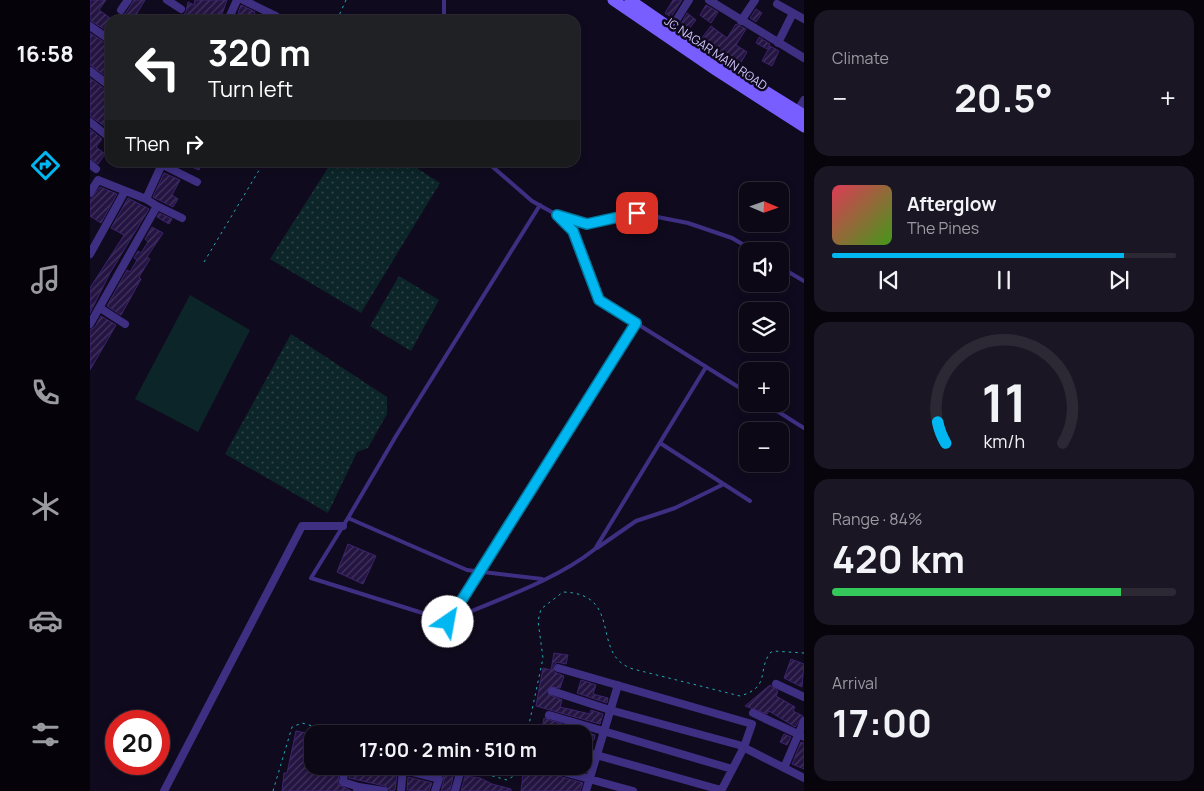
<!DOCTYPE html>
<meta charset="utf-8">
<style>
:root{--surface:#0c0816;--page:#1a1623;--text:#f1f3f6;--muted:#9a9aa1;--line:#2c2935;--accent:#00b7f2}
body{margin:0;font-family:Manrope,sans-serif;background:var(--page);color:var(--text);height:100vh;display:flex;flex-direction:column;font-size:19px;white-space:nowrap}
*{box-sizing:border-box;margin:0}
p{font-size:16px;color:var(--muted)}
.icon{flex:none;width:28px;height:28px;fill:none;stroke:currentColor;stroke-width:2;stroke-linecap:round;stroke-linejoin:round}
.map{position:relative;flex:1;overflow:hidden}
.drawer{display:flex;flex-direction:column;gap:10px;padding:10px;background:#07040c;width:400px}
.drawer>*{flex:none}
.hud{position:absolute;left:15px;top:15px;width:475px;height:152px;border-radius:15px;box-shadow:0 2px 8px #0003,0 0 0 1px var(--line);background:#202124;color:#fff;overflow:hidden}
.needle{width:32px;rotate:92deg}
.buttons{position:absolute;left:649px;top:182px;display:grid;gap:10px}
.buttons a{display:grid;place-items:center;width:50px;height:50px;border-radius:10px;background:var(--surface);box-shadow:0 2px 8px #0003,0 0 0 1px var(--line);font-size:25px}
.speed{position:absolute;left:15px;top:710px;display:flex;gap:10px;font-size:25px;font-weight:700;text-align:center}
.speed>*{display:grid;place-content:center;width:65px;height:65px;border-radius:50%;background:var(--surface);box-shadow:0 2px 8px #0003,0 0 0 1px var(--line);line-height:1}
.speed .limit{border:8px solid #d22;background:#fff;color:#111}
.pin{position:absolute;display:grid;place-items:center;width:42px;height:42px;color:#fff;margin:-21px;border-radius:10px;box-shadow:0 2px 8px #0006}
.me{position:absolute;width:55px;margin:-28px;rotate:33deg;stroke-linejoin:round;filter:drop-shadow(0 0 4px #0008)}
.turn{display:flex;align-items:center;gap:18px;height:105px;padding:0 20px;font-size:22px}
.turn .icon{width:65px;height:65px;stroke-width:2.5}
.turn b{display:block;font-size:35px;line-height:42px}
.then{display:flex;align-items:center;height:48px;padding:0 20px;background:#0003;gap:10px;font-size:19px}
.big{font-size:38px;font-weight:700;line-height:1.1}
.drawer .tile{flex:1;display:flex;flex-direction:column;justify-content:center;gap:8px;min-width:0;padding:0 18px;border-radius:15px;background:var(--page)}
.drawer .dial{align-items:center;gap:0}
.dial svg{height:130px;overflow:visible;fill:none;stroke:var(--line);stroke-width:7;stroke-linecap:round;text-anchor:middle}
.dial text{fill:var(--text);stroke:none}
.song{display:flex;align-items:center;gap:15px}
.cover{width:60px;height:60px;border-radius:8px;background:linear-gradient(135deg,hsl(350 70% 55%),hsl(100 70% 35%))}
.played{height:5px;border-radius:2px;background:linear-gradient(90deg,var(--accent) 85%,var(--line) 85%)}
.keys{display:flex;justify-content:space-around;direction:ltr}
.heat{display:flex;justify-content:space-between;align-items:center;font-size:28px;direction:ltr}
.charge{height:8px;border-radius:4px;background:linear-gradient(90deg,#34c759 84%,var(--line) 0)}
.trip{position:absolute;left:214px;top:725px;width:288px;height:50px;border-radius:15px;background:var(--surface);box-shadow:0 2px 8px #0003,0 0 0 1px var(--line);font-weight:700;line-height:50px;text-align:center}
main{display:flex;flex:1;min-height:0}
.menu{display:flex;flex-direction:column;width:90px;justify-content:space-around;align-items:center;background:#050309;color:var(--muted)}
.menu .icon{width:35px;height:35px}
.menu .current{color:var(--accent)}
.menu b{font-size:22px;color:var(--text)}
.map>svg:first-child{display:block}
.park{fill:url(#park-dots)}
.pitch{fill:#0c2528}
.building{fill:url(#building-hatch);stroke:#3d236f}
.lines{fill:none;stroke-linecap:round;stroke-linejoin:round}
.path{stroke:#20adb9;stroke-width:1;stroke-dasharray:2.5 4;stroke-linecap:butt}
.lane{stroke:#3e2f82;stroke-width:4}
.street{stroke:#3e2f82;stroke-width:8}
.secondary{stroke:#795eff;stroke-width:11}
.route-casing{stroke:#00779d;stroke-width:12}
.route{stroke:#00b7f2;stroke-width:9}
.labels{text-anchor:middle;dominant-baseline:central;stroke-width:5;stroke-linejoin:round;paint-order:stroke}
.street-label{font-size:12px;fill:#d5c7ff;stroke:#100a1e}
</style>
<main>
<nav class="menu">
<b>16:58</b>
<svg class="icon current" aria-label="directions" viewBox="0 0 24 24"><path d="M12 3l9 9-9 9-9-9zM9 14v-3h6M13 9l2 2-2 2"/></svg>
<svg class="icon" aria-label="music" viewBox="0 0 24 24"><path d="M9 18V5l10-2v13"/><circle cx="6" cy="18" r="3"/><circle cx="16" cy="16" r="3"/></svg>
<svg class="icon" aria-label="phone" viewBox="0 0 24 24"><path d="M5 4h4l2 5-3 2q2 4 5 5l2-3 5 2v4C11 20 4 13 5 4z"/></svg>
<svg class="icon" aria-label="climate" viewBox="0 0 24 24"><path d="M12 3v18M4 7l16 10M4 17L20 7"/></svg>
<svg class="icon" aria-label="car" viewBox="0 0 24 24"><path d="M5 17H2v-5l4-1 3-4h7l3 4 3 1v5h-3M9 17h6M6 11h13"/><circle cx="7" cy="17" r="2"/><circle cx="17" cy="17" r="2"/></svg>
<svg class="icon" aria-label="filters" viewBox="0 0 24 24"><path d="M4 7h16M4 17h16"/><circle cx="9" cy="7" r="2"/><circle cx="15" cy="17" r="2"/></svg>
</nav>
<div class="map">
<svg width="714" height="791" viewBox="0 0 714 791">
<defs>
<pattern id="park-dots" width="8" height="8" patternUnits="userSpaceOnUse" patternTransform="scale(1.25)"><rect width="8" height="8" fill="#0c2528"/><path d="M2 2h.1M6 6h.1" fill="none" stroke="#2e4348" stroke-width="1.8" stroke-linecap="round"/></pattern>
<pattern id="building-hatch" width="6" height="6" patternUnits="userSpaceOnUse" patternTransform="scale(1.25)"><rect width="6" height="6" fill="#231441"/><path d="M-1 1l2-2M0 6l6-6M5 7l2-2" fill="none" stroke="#42355e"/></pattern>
</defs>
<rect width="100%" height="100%" fill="#100a1e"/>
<path class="park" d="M241,163H319L350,183L271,313L180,259Z
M309,276L349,300L321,351L280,326Z
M201,334L297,397V414L278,448L267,452L238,513L135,454Z"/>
<path class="pitch" d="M100,295L160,330L108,432L45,399Z"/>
<path class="building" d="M0,0H16L9,10L20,18V33L0,20Z
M44,0H55L46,15L54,20H27L30,16L36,13Z
M105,0H137L130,20H88L96,12L98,2L104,5Z
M583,0H592L581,17L575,13Z
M151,5L165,12L163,18L148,13Z
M616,5L628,12L621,23L610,15Z
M666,9L672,13L666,22L660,18Z
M597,13L606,20L598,30L591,24Z
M646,24L656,29L646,45L657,52L649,66L611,39L621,26L637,38Z
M0,33L20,46V59L16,63L20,67V79L0,65Z
M669,37L680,44L677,49L666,43Z
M680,46L689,51L682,66L672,61Z
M0,78L20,93V123L16,127L0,116Z
M0,129L12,139L6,147L15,154L8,164L0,158Z
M90,162H112L109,170Z
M74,173L90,180L82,195L88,199L83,207L63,197Z
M10,187L27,194L11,223L0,216V200Z
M38,198L59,209L20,273L0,313V288L34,235L21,228Z
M69,213L82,219L79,224L67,217Z
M62,227L73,233L57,257L60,259L49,277L51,279L31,315L17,306L37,270L40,272L47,260L44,258L48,251L51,253L58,242L55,239Z
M11,316L26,325L0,370V330L5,327Z
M258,544L286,556L273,584L247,572Z
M464,653L478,655L476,664L467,662L463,666L464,672L474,676L470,688L459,687L458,694L472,700L470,707L500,714L501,710L513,714L510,724L446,706L453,668L461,670Z
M701,659L714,664L712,687L694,678Z
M491,680L506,685L503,694L518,698L517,703L487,693Z
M680,685L688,691L686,696L705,707L703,711L713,716L705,727L679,711L677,714L655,706Z
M454,718L505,735L504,740L498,739L496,746H492V734H453L455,729L452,728Z
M206,731L222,734V766H249L248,784L261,791H192L194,773H197Z
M694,734L701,737L697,745L690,742Z
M711,742L714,743V769L702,764Z
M492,757L500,759L496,772L474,766H492Z
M261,766H294L297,771L307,774L305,790L300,791L295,786L259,778Z
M322,766L349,767L364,772L360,791H351L354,780L353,775Z
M434,766H446L451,771L493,783L490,791H431Z
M375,776L390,778L402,784L421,789V791H371Z
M318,777L342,783L339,791L317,790Z"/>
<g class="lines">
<path class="path" d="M247,20L256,0
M114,262L174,162
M437,734L453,658L448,621L451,609L473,592C535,594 499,655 543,669L650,696C681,687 667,671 680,653L683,651L714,653
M377,769L417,780L427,774L431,766
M183,791L202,727L212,723L240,731L275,730L285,734"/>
<path class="lane" d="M354,20V0
M397,162L442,201L467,215L483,231L509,300L658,393
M450,205L306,436L258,518L377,570L452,579
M468,216L497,224L547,213L598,223L642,238L664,251
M690,267L714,281
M676,404L714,428
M570,443L660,501
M258,518L221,578L358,621C406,600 465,581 505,549L616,367
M507,548L546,521L585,508L634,484
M358,621L546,323"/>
<path class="street" d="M77,0L91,9
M153,0L186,16
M619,0L714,58
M687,4L714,19
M31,10L38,0
M138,20L147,0
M651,21L665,0
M0,26L20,40
M579,32L599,0
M688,43L703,13
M0,71L20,86
M706,113L714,100
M0,122L20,138
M69,163L107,182
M0,164L6,169
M0,193L8,180L56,199
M67,206L92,218
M0,254L35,191
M10,308L35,324
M0,324L67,206L56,199L73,162
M468,668L662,724L654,747L631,791
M686,684L714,697
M462,691L520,710L649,745L714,778
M663,713L714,737
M459,715L642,769
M492,751L631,790
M255,766L253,782L269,787
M299,766L349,779L345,791
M452,766L543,791
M694,768L714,721
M74,791L212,526H253
M267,791L269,787L294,791
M311,791L313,769
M365,791L370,773
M496,791L528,685"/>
<path class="secondary" d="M523,0L627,71L714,127
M540,0L646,73L714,115"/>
</g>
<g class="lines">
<defs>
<path id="route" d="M358,622L546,323L509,300L483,231L467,215L497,224L547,213"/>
</defs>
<use href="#route" class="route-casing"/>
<use href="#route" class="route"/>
</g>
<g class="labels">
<g class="street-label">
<text transform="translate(626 53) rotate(34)">JC NAGAR MAIN ROAD</text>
</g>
</g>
</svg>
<div class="buttons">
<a><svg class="needle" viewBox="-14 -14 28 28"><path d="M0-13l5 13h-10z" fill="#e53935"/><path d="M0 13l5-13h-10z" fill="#9a9aa1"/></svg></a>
<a><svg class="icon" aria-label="sound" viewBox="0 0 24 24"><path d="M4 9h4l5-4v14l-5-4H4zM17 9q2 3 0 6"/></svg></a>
<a><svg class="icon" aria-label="layers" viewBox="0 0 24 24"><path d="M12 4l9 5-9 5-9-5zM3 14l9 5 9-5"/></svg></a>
<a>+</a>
<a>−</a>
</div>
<div class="speed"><div class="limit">20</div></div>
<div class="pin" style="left:547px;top:213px;background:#d93025"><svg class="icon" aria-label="arrive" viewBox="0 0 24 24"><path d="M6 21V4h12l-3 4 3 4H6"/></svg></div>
<svg class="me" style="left:358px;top:622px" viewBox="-20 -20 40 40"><circle r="19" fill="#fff"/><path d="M0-13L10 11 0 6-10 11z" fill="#00b7f2"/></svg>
<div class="trip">17:00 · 2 min · 510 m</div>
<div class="hud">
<div class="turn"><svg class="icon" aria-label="left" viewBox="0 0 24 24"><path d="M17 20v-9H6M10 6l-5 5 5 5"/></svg><div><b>320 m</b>Turn left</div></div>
<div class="then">Then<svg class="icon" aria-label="right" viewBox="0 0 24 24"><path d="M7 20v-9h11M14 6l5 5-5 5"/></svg></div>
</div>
</div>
<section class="drawer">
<div class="tile"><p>Climate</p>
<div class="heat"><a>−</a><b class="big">20.5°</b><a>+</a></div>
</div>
<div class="tile">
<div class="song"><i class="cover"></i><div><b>Afterglow</b><p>The Pines</p></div></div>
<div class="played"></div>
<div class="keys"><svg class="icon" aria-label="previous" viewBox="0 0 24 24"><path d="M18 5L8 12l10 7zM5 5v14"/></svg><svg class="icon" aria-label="pause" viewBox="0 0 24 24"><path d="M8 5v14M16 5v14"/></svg><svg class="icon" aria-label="next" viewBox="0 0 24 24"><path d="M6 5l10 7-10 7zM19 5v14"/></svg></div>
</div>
<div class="tile dial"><svg viewBox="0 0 100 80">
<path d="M14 69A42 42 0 1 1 86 69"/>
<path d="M14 69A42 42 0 0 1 9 56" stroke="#00b7f2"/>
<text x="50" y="56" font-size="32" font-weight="700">11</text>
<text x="50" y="72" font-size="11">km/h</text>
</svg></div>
<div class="tile"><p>Range · 84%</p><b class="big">420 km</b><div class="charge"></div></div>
<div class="tile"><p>Arrival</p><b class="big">17:00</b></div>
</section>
</main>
